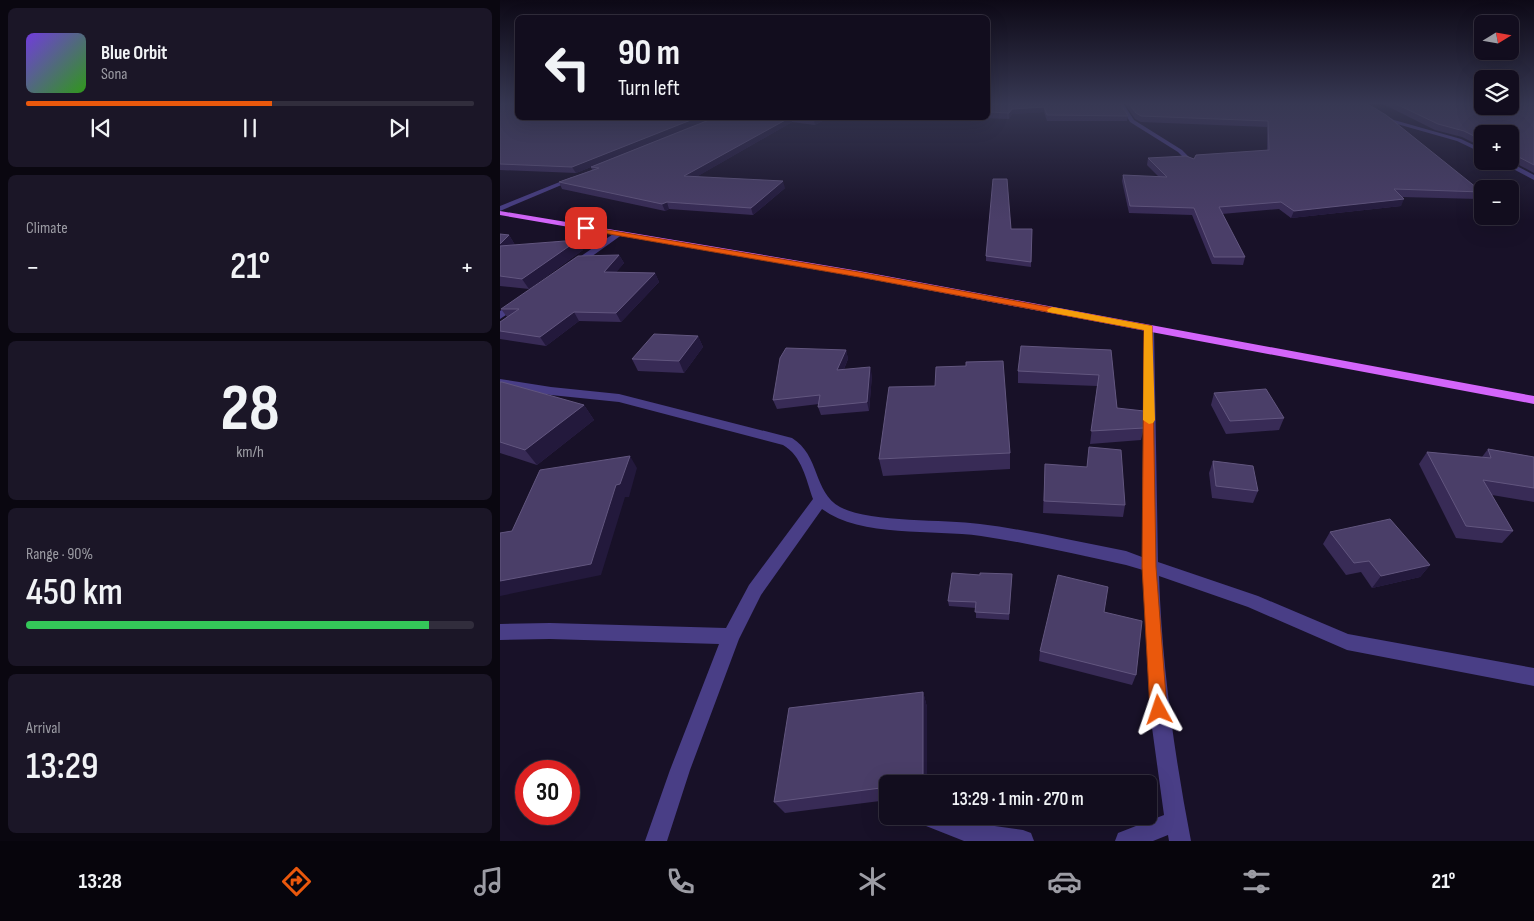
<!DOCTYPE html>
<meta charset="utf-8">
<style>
:root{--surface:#120d1e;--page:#1b1627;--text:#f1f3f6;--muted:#9c9ca4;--line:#312d3c;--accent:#ea580c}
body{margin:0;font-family:"Sofia Sans Condensed",sans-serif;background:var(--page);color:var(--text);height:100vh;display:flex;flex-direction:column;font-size:19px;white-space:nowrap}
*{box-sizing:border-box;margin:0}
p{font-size:16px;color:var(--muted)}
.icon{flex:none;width:28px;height:28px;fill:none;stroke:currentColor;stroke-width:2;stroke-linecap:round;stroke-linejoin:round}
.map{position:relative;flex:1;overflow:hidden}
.drawer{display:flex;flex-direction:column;gap:8px;padding:8px;background:#0a0710;width:500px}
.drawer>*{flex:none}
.top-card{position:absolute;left:15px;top:15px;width:475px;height:105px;border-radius:8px;box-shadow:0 5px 20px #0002,0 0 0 1px var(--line);background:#120d1e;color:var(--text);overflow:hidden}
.needle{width:32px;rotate:79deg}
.tools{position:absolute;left:974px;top:15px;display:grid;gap:10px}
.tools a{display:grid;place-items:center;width:45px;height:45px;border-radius:8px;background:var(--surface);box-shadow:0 5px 20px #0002,0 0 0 1px var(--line);font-size:25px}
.speed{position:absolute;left:15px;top:760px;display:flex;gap:10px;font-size:25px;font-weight:700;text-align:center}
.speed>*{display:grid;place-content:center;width:65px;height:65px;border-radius:50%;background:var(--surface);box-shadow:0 5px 20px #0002,0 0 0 1px var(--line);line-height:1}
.speed .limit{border:8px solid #d22;background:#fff;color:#111}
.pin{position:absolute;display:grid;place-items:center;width:42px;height:42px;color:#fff;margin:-21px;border-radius:10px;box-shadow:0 2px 8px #0006}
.me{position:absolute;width:55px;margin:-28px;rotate:355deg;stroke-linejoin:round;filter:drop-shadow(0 0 4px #0008)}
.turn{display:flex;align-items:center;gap:18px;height:105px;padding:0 20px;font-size:22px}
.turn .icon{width:65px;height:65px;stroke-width:2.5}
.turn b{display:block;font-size:35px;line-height:42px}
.big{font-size:38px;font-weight:600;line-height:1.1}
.drawer .card{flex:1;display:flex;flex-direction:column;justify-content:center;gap:8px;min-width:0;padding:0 18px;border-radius:8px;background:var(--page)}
.drawer .dial{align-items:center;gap:0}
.dial b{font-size:65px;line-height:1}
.song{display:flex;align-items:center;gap:15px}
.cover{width:60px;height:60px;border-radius:8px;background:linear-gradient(135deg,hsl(260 70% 55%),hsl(110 70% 35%))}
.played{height:5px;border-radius:2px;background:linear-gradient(90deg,var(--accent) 55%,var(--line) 55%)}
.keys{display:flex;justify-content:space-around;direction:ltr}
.heat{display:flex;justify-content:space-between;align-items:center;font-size:28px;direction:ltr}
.charge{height:8px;border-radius:4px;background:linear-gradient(90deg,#34c759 90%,var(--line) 0)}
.trip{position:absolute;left:379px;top:775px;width:278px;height:50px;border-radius:8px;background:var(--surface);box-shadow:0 5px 20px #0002,0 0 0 1px var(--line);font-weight:600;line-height:50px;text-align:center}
.menu{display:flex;height:80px;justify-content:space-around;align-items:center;background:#07050c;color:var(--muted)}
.menu .icon{width:35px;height:35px}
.menu .selected{color:var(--accent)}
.menu b{font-size:22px;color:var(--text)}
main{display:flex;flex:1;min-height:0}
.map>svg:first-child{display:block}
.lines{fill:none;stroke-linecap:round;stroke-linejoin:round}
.minor{fill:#493e86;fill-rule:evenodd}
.major{fill:#d365fa;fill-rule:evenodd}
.wall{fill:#382b56}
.shaded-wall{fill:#23193c}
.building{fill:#4a3e68;stroke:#62567f}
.route{fill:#ea580c;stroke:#983908}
.slow{fill:#f59e0b}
</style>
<main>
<section class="drawer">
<div class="card">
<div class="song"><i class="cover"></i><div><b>Blue Orbit</b><p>Sona</p></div></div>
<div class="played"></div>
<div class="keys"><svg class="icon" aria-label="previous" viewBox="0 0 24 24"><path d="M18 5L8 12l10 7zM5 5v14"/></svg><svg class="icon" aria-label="pause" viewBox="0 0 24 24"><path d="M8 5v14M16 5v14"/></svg><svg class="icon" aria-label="next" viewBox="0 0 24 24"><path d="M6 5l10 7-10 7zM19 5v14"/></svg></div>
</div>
<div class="card"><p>Climate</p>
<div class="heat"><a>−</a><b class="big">21°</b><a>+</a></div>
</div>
<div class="card dial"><b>28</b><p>km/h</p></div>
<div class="card"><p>Range · 90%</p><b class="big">450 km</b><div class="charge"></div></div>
<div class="card"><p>Arrival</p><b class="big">13:29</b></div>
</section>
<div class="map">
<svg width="1034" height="841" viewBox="0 0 1034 841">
<rect width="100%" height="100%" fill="#181128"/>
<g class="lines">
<path class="minor" d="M619,103H623L634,120L682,150L693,161V163H689L678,152L630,122Z
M859,103H865L894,120L961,139L982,149V153L957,141L890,122Z
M998,161H1007L1034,175V180Z
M72,177L78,178L0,211V206Z
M116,232L123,234L77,267H71V263Z
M18,300L21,301V305L0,319V311Z
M649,325L654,328L658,562L758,596L848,634L1034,668V686L847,650L748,607L659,576C662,665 674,753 691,841H669L668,835L653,841H615L618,833L664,815L650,713L643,570L626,565C578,555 529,543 481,536C433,529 361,538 322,509L261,595L239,639L190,770L167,841H145L170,770L219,644L50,639L0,640V624L50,623L226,628L249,585L313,499C306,479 302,456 283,445L119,402L51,395L0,387V379L51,387L119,394L292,438C320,455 313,492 340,507C369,523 444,519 480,524C529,530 578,542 626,551L642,557L644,328Z
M418,816H456L473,823L523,830L531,833L534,841H464L421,824Z"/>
<path class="major" d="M0,211L359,271L1034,396V404L359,277L0,215Z"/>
</g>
<path class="wall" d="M0,103L212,118L76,173L0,170Z
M488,103H620L628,116L627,121H547L544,112L512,114L509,119L481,118H488Z
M624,103H867L982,193L979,199L902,197L901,206L791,218L779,209L722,214L745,257L743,265L712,264L692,215L629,213L622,181L623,175L659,177L647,165L648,158L694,159L767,150V127L641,122L635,119Z
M881,103H1034V173L1010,160V134H982V147L962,137L935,130Z
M214,118H328L315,125L292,122L196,177L285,188L253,215L169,209L165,211L62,189L59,182L92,170L91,167Z
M511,229H532L531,267L486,261V256Z
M0,234L9,235L15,245H14L83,250L29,289L0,286Z
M119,255L124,263L116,272L155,273L159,282L121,322L79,321L46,346L0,339V322L7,317L1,309Z
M198,336L203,347L184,373L138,371L132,359Z
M346,350L348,359L344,369L372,375L369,411L321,415L318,407L319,404L277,409L273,400Z
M611,350L617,408L644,428L641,440L590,444L597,386L518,383V371Z
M0,382L84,405L94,420L37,465L0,453Z
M714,393L784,418L779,430L726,434L711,405Z
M988,449L1034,457V502L992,495L1013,531L1002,543L956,538L919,464L927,452L982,457Z
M510,453V469L383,476L379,459Z
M713,461L758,491L753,503L712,498L709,473Z
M545,464L625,505L623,517L543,513Z
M830,532L930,565L920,577L872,588L861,572L846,575L823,544Z
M512,574L509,620L476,618V608L449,606L448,601L480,575Z
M604,612L636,675L632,685L539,661L540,651Z
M423,692L427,707V784H388V800L285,813L274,802Z"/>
<path class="shaded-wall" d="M544,107V112L512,114L509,119V113L512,109Z
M196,118H212L76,173L72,167Z
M289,118H290L292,122L186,183L184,176Z
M317,118H328L315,125L314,119Z
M283,181L285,188L253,215L251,208Z
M904,199L901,206L791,218L794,211Z
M167,202L169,209L165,211L162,204Z
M9,235L15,245L4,257L0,250V244Z
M78,240L83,250L29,289L22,279Z
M119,255L124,263L109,281L104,272Z
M155,273L159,282L121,322L116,313Z
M74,312L79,321L46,346L40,337Z
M198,336L203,347L184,373L179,361Z
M346,350L348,359L340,378L337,370Z
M370,367L372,375L369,411L367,402Z
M84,405L94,420L37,465L25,450Z
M130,456L137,468L129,497H125L101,575L0,596V581Z
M930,565L920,577L872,588L881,576Z
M512,574V580L509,620V614Z
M423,692L427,707V784H423Z"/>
<path class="building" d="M0,103H18V118H196L72,167L0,164Z
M488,103H620L628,116L547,115L544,107L512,109L509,113L488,112Z
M628,103H866L886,115L982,192L894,189L904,199L794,211L781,202L719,207L745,257H714L694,208L630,206L623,175L667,177L648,158L686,156L694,159L696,155L769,150L768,121L641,116L636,113Z
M894,103H982V106H1010V103H1034V165L1011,153H1010V134H982V140L964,131L938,124Z
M214,118H289L184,176L283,181L251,208L167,202L162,204L59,182L99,168L91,167Z
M299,118H317L314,119Z
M493,179H507L511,229H532L531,262L486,256Z
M0,234L9,235L0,244Z
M78,240L22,279L0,276V246Z
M119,255L104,272L155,273L116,313L74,312L40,337L0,331V322L19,309H1L78,256Z
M154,334L198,336L179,361L132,359Z
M521,346L611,350L617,408L644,411V428L591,431L599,375L518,371Z
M286,348L346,350L337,370L370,367L367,402L318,407L320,395L273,400L280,358Z
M503,361L510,453L379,459L389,387L435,386L436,367L466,366V362Z
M0,382H2L84,405L25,450L0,442Z
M766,389L784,418L730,421L714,393Z
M589,447L621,450L625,505L544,501L545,464L587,467Z
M988,449L1034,457V488L983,480L1013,531L966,526L927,452L991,458Z
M130,456L120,484L116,485L91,564L0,581V533L12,531L40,470Z
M713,461L753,466L758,491L716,486Z
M890,519L930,565L881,576L869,561L854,563L830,532Z
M452,573L480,575V573L512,574L509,614L475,612L476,602L448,601Z
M558,575L608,587L604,612L642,621L636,675L540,651Z
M423,692V783L414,784H388V787L274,802L289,708Z"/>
<linearGradient id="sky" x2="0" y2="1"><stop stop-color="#0d0916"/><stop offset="0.47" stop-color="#373853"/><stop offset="1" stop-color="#373853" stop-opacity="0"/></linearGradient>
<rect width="1034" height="220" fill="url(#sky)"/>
<path class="route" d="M84,226L359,272L652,326L656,567L667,710L665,716L659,719L652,716L650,710L642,567L644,330L359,277L86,230L84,229Z"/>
<path class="slow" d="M552,307L652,326L655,420L653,423L649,424L643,420L644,330L548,312L547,310Z"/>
</svg>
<div class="tools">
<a><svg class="needle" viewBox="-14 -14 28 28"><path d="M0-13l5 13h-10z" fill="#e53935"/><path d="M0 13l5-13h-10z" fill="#9c9ca4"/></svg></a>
<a><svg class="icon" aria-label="layers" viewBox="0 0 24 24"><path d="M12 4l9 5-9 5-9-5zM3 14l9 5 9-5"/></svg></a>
<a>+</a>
<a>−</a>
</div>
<div class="speed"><div class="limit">30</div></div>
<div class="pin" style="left:86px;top:228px;background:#d93025"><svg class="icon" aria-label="arrive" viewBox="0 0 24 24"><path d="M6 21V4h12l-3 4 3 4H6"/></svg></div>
<svg class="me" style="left:659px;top:710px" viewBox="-20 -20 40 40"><path d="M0-17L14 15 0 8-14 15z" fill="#ea580c" stroke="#fff" stroke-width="4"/></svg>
<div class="trip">13:29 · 1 min · 270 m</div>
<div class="top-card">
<div class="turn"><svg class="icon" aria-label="left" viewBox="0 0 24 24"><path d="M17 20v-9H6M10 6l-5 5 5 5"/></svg><div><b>90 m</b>Turn left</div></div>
</div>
</div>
</main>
<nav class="menu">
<b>13:28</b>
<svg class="icon selected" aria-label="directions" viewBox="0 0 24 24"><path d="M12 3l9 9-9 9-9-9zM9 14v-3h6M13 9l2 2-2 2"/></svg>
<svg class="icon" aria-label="music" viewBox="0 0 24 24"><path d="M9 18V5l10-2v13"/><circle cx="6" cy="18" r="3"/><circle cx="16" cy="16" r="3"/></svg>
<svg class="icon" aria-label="phone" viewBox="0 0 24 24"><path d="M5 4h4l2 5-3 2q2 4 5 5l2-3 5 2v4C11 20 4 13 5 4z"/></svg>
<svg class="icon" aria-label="climate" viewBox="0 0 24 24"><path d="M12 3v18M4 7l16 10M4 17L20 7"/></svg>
<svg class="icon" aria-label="car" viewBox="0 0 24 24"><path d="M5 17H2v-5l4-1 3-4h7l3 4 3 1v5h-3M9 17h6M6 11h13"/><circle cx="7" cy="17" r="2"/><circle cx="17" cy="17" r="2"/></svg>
<svg class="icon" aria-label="filters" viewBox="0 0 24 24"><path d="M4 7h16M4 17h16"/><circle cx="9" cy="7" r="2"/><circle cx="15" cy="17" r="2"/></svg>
<b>21°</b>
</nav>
